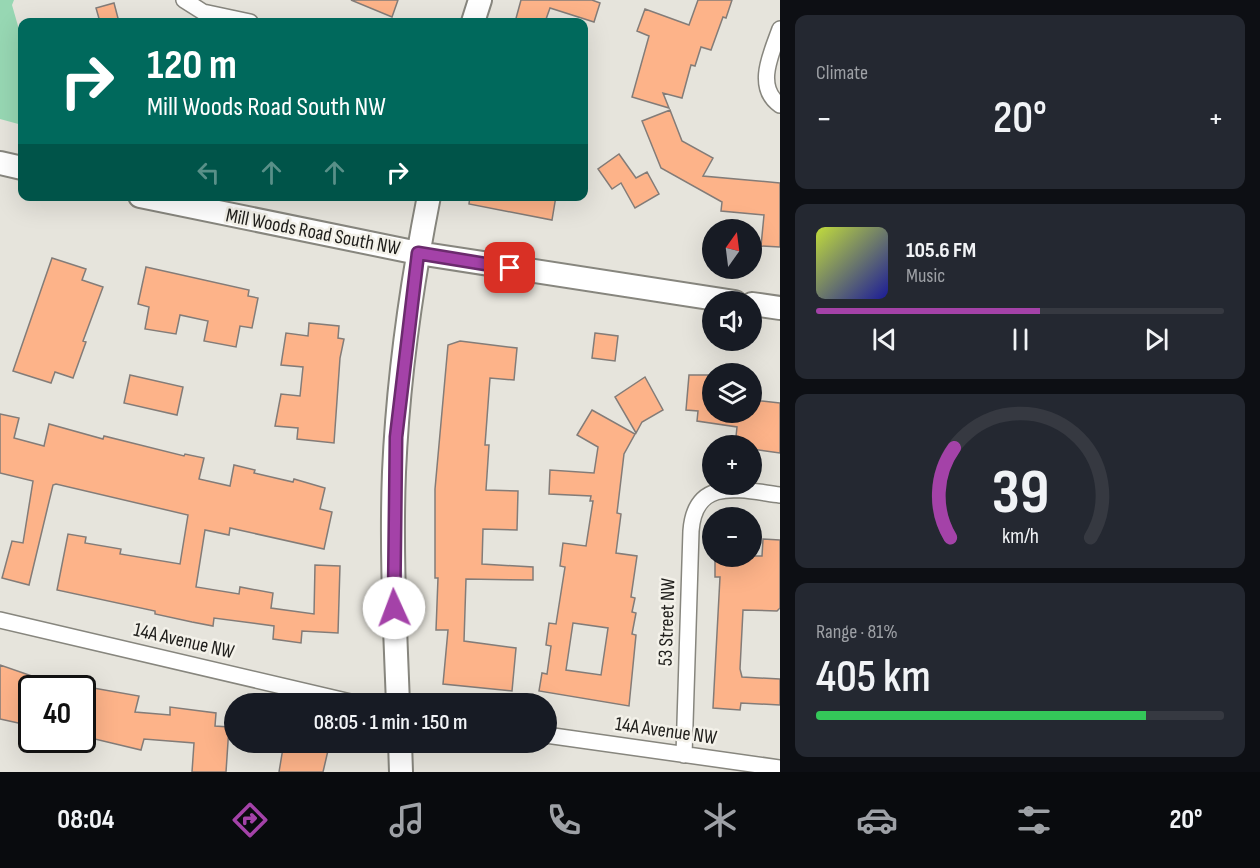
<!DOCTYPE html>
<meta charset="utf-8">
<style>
:root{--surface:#171b24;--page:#242831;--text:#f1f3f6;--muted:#9ea1a6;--line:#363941;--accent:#a442a8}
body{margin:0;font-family:"Sofia Sans Condensed",sans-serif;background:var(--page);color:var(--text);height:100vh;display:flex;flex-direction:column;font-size:22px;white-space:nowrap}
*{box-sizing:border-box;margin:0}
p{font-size:20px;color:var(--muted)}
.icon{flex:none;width:33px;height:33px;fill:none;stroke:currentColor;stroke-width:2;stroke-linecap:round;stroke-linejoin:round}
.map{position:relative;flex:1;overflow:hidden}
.panel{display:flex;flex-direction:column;gap:15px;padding:15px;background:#0d0f14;width:480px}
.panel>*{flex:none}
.guide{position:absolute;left:18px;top:18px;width:570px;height:183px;border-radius:12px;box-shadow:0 6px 24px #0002;background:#00695c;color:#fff;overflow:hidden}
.needle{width:39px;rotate:14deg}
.controls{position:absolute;left:702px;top:219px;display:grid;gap:12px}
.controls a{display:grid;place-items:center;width:60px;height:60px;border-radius:50%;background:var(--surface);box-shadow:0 6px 24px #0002;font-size:30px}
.speed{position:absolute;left:18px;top:675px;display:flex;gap:12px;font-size:30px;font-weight:700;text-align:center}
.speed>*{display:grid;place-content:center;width:78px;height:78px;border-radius:50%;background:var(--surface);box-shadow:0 6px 24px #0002;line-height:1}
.speed .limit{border:3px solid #111;border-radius:9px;background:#fff;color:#111}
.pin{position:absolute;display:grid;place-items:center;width:51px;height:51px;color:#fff;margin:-26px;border-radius:12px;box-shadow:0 3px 9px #0006}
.me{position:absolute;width:66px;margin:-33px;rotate:358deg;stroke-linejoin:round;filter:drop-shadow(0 0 4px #0008)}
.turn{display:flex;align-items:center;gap:21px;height:126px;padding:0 30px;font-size:27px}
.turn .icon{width:78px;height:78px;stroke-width:2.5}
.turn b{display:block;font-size:42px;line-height:51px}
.lanes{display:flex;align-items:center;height:57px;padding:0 30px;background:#0003;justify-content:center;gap:30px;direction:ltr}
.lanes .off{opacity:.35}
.big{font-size:45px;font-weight:600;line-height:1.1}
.panel .widget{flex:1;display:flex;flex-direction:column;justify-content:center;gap:9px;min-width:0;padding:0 21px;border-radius:12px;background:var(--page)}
.panel .dial{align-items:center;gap:0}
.dial svg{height:156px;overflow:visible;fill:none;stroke:var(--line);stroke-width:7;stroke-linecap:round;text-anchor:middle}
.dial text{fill:var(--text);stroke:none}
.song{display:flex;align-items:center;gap:18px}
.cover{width:72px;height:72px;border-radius:9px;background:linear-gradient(135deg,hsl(70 70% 55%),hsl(240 70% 35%))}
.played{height:6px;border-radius:3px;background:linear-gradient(90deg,var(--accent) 55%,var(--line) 55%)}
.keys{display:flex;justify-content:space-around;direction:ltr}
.heat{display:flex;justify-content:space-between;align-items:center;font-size:33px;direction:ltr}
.charge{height:9px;border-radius:4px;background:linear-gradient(90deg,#34c759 81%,var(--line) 0)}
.trip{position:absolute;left:224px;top:693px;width:333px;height:60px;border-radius:30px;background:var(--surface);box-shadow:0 6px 24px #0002;font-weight:600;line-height:60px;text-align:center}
.tab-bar{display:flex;height:96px;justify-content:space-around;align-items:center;background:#090b0e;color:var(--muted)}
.tab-bar .icon{width:42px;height:42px}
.tab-bar .active{color:var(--accent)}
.tab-bar b{font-size:27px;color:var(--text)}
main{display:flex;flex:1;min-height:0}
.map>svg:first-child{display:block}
.green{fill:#97d7b3}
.building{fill:#fdb389;stroke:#837c78;stroke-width:1.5;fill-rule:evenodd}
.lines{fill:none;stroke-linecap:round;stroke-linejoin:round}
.street-casing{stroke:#87867e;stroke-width:18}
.secondary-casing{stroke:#87867e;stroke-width:26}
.street{stroke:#fff;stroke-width:15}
.secondary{stroke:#fff;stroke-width:22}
.route-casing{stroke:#6b2b6d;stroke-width:15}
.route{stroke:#a442a8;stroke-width:10}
.labels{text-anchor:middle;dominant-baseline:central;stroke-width:5;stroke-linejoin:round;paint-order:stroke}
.street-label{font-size:20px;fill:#21201d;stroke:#f3f1e9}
</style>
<main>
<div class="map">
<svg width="780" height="772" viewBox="0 0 780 772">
<rect width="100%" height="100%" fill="#e6e4dc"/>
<path class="green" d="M0,0H14L12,5L22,40V125L0,119Z"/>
<path class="building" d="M351,0H398L392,17Z
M521,0H592L600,3L594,22L550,8L545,22H515Z
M698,0H732L726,18L723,17L711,50L701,47L695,66L691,65L682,98L663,93L669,108L632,97L649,36L637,31L645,9L689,25Z
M114,3L119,22H100L96,8Z
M670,110L682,141L713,158L703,176L780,183V247L761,246L764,215L721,211L722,202L661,168L642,121Z
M619,154L636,178L647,172L659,194L635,208L621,183L612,189L598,169Z
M470,196H556L552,220L469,204Z
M52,258L86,269L82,280L103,287L83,341L86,342L73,378L55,372L51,383L13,371Z
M146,267L249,290L248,296L258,298L252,328L240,326L236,347L204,341L208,321L180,315L176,334L145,329L149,307L138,304Z
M309,323L339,326L338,338L344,339L340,358L334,443L297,439L298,428L275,426L281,394L300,396L303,367L281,365L286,333L308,336Z
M595,333L618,336L615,361L592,358Z
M460,341L517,348L514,380L490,378L485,445H489L486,490L518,491L517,530L483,529L482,564L533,567V580L466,579L464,641L516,648L512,691L443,684L448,630H436L438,578H435V489L448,345Z
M130,375L183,387L177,415L124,403Z
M689,375H712V412H752V400L780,403V453L752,449V446H735L737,427L697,421L698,411L686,410Z
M645,377L663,410L642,422L636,433L615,397Z
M592,410L635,434L624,454L617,513L621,514L616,553L637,556L631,597L635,598L632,612L636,613L632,634L636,635L629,706L539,691L542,673L547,674L551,646L546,645L549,623L556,624L565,567L560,566L563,543L586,546L593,501H590L591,496L549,494L550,470L594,473L598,447L577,435ZM573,623L608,628L601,675L566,670Z
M0,414L19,418L14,438L44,446L49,424L103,439L104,436L184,456L185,454L204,458L199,479L230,486L234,465L255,470L254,473L293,482L294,479L325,488L320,509L332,512L324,549L230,528L229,535L205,530L196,587L239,594L240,587L273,593L271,608L314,614L315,565L340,566L338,633L302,631L301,643L273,639L274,626L214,618L213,626L192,622L155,614V611L57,590L68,534L86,537L85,543L121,549L120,554L180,564L188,515L56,484L53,485L29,585L2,578L12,541L23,543L33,481L0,473Z
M763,539L780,540V608L777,611L743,610L740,669L742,677L780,679V705L741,703L740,710L713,708L720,577H715V556H762Z
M0,665L32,676V726L0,719Z
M82,686L139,696L135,712L170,715V707L216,713L215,726L229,727L226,772H192L194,743L144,739L141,750L82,736Z
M284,742H330L323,772H279Z"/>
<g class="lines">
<defs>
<path id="street" d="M184,0L203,12L250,22
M780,29C772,52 754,87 780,105
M0,620L359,704
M546,735L780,768
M684,755L691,531C695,476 741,490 780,495"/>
<path id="secondary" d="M473,22L480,0
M0,163L22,168
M140,196L418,253L735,302
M752,304L780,308
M398,704C395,626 391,549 394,472C398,380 411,287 429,196
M400,742L401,772"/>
</defs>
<use href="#street" class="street-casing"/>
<use href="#secondary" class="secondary-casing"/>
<use href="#street" class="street"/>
<use href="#secondary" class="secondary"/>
</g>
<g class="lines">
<defs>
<path id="route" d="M394,608L396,437L418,253L510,268"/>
</defs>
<use href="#route" class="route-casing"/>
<use href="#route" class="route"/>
</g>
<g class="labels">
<g class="street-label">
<text transform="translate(313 232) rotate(11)">Mill Woods Road South NW</text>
<text transform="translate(667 622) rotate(-88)">53 Street NW</text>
<text transform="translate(184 641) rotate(13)">14A Avenue NW</text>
<text transform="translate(666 731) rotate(8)">14A Avenue NW</text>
</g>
</g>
</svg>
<div class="controls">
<a><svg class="needle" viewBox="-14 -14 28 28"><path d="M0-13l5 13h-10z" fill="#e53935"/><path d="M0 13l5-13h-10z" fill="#9ea1a6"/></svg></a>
<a><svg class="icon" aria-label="sound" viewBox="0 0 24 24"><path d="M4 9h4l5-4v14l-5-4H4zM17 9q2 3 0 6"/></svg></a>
<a><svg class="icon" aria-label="layers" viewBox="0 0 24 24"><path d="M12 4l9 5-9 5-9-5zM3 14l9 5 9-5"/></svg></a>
<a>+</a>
<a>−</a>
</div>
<div class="speed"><div class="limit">40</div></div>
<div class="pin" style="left:510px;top:268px;background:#d93025"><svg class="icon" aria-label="arrive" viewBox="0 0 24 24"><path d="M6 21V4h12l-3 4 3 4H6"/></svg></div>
<svg class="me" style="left:394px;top:608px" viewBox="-20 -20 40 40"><circle r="19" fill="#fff"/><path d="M0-13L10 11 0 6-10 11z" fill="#a442a8"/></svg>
<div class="trip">08:05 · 1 min · 150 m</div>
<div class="guide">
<div class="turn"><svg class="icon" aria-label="right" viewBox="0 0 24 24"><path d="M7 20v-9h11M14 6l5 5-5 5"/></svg><div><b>120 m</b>Mill Woods Road South NW</div></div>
<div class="lanes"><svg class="icon off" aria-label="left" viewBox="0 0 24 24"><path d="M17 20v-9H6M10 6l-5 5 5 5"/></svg><svg class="icon off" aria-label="ahead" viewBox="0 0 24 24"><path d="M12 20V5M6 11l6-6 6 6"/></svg><svg class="icon off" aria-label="ahead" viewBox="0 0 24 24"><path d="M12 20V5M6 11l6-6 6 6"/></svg><svg class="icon" aria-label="right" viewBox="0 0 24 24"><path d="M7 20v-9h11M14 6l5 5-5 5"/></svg></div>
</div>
</div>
<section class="panel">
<div class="widget"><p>Climate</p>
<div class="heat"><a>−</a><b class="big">20°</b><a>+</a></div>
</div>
<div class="widget">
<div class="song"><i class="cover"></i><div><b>105.6 FM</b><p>Music</p></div></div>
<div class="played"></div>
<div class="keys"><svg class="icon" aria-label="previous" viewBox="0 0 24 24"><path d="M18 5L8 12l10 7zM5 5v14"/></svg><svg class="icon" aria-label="pause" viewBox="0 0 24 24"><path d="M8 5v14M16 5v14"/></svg><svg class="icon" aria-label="next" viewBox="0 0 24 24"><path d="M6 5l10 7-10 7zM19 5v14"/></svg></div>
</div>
<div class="widget dial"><svg viewBox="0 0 100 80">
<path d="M14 69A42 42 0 1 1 86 69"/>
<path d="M14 69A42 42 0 0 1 16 23" stroke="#a442a8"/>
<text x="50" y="56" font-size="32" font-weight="700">39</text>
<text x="50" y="72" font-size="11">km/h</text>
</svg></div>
<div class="widget"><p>Range · 81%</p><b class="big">405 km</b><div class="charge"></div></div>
</section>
</main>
<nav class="tab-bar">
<b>08:04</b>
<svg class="icon active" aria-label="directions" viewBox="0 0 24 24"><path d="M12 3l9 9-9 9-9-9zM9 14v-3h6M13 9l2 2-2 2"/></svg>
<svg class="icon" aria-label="music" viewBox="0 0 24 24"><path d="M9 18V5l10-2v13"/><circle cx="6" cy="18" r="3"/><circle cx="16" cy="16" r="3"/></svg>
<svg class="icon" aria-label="phone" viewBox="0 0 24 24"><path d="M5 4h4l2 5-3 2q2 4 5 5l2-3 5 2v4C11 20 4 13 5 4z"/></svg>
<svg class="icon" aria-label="climate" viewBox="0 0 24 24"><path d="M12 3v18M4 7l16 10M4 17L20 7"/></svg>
<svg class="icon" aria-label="car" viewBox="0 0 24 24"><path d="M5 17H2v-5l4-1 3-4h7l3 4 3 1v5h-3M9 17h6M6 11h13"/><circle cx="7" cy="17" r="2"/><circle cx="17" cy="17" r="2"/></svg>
<svg class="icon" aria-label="filters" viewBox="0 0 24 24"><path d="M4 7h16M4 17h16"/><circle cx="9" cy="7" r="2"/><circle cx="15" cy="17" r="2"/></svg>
<b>20°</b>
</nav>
